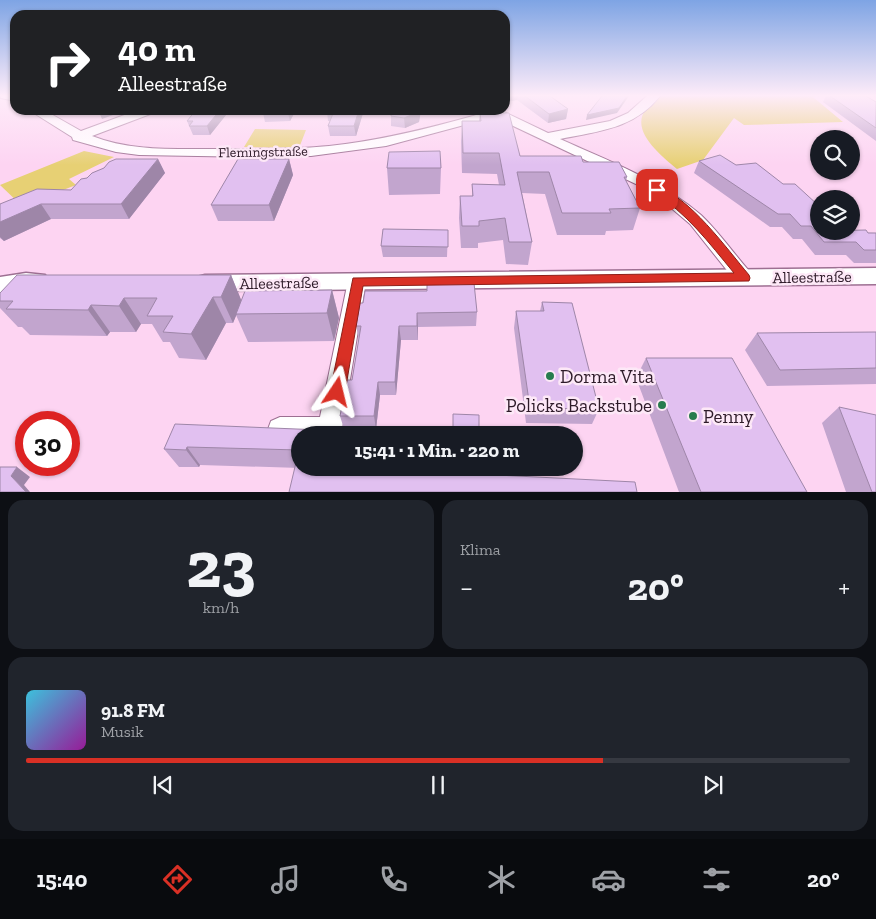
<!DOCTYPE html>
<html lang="de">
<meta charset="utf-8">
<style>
:root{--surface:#171b24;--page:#20242c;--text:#f1f3f6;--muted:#9ea1a6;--line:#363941;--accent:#d93025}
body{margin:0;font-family:"Zilla Slab",serif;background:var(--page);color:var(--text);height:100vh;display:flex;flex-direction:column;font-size:19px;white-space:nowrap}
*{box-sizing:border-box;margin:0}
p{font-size:16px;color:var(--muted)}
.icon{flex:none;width:28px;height:28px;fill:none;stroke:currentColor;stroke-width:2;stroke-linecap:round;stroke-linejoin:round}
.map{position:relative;height:492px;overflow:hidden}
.drawer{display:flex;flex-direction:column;gap:8px;padding:8px;background:#0d0f14;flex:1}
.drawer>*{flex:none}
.guide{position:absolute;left:10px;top:10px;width:500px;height:105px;border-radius:15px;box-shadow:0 1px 4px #0004;background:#202124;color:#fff;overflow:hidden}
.buttons{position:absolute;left:810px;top:130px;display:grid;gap:10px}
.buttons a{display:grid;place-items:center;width:50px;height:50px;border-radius:50%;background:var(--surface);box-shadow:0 1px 4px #0004;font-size:25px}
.speed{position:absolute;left:15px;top:411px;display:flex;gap:10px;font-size:25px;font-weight:700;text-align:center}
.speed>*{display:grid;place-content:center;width:65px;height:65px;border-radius:50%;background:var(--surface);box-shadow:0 1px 4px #0004;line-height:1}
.speed .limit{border:8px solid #d22;background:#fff;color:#111}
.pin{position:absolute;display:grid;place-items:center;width:42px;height:42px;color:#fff;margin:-21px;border-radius:10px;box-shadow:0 2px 8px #0006}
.me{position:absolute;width:55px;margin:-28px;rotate:10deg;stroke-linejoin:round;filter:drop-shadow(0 0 4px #0008)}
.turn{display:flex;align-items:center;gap:18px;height:105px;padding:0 25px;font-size:22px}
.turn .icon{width:65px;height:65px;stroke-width:2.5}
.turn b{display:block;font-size:35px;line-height:42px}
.big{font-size:38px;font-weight:700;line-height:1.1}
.drawer .card{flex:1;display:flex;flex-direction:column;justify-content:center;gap:8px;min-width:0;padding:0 18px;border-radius:15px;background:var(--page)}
.drawer .dial{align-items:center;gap:0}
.dial b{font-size:65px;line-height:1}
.song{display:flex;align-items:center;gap:15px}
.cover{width:60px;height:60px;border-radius:8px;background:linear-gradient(135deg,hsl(190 70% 55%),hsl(300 70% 35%))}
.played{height:5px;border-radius:2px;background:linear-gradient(90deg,var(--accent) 70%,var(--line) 70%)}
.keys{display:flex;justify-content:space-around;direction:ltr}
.heat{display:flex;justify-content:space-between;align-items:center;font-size:28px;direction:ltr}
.drawer .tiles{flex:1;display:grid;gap:8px;grid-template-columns:1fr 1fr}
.card:last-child{grid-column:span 2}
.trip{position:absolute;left:291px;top:426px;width:292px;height:50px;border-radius:25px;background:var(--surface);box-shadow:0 1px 4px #0004;font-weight:700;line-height:50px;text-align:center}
.menu{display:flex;height:80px;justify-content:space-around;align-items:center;background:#090b0e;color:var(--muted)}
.menu .icon{width:35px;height:35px}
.menu .selected{color:var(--accent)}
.menu b{font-size:22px;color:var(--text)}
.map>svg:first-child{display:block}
.green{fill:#e7d074}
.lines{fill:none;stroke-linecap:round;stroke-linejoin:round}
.minor-casing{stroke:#9d6f92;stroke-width:2}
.major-casing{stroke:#9d6f92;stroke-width:3}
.minor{fill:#fff;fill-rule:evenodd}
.major{fill:#fff;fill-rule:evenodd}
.wall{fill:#c2a5ce}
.shaded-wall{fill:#9e86a8}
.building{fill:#e1c0f0;stroke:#9e86a8}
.route{fill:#d93025;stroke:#8d1f18}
.poi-dot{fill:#287c4e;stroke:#fde8f7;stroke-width:2}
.labels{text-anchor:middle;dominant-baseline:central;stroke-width:5;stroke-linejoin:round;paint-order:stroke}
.far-street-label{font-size:14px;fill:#2e1b29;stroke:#fde8f7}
.street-label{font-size:16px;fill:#2e1b29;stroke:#fde8f7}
.near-poi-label{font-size:19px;fill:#2e1b29;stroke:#fde8f7;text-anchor:start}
</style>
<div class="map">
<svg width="876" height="492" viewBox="0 0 876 492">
<rect width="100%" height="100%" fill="#fdd4f2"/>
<path class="green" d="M661,96H815L813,97L843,122L744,125L734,118L703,160L677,169C662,156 629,131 646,109C650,104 656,100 661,96Z
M255,129L306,130L299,148L244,147Z
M84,151L114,157L69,179L76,185L22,206L0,185Z"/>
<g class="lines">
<defs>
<path id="minor" d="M0,96H15V101L1,98Z
M647,96H660C634,129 599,131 560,139C609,161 660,180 701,215C719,232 734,254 751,273L753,278L751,283L744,285L737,283L690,224L664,202L638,185L494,117L386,146L311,156L256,157L139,155L116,152L73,140L72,137L29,110H44L81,131L138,110H155L153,113L92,136C127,150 166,149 204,149C246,149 287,150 329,146C378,141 426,129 473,116L485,112V110H500L548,133L610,121L628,113Z
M357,274L364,276L366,281L342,429L340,435H300V441H280L271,437L268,429L271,421L280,417H320L348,281L350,276Z"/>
<path id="major" d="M876,268V284L205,291L197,289L193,283L197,277L205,275Z
M26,273L45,275L48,281L45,287L0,293V277Z"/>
</defs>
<use href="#minor" class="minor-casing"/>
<use href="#major" class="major-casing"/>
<use href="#minor" class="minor"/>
<use href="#major" class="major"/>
</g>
<path class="wall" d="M505,96H550L568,109L566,119L548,123L517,100L505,102Z
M826,96H866L876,102V141L823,102Z
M230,110L210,135H193L187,121Z
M265,110H296L290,121L265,122L263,113Z
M327,110H364L356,136H330L328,126L330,121H328L327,111Z
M392,110H421L419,122L405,128L391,126V116Z
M480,113L520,156L583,162L627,177L626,181L640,208L633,230L606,231L605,235H557L545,194L522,193L532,242L528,265L506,264L503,240L478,243V248H461L459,218L460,196H472V184L499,185L497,174L462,173L461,141L462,121H479Z
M720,155L819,231L876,233V263H854L846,255H815L802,239H793L782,227H770L694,173L699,161Z
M158,159L165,173L129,219H51L4,241L0,238V204L71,190L87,178Z
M289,159L293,175L274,221H218L211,205Z
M387,168H441L440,194L389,195Z
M448,230L447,257H383L381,246Z
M231,275L241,300L332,290L339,318L334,341L248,342L236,315L233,323H226L206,360L179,358L170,342H163L152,324H141L136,332H110L107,336L30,335L22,327H18L0,308V293Z
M542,302L599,409L592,424L526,423L514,328L516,311H540Z
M363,303L477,312L476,326L418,327V340H401L396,395H380L376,429H344L340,416L352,380L359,340L356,326Z
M876,332V384L767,386L745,350L757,333Z
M646,358L807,492H679L636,378Z
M839,407L876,492H846L822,423Z
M321,430L323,435H300V468L200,465L199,467H179L164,449Z"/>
<path class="shaded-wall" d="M505,96H518L517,100L505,102Z
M627,96H629L617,113L586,120L587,115Z
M568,109L566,119L548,123L549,114Z
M98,110H127L102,119Z
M220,110H230L210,135L207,126Z
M289,110H296L290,121L288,113Z
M359,110H364L356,136L354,126Z
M419,110H421L419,122L405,128L404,118Z
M158,159L165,173L129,219L121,204Z
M289,159L293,175L274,221L269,205Z
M41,204L51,219L4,241L0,237V222Z
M231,275L242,302L233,323L221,297Z
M332,290L339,318L334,341L327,313Z
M213,297L226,323L206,360L191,334Z
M124,298L141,324L136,332L119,306Z
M91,305L110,332L107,336L88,310Z
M417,313L418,327V340L417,326Z
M399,326L401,340L396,395L395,382Z
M378,382L380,395L376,429L374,416Z
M187,447L200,465L199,467L186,450Z
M17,467L30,477L24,485L30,492H26L11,476Z"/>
<path class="building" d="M525,96H550L568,109L549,114Z
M602,96H627L619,108L587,115Z
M830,96H866L876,102V128Z
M196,110H220L207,126H189L193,121H187Z
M265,110H289L288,113H263Z
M327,110H359L354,126H328L334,111H327Z
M392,110H419V112L404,118L391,116Z
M480,113H509L520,156H581L583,162H619L627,177H624L640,208L609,209L611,213H562L549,172H517L532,242H509L505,218L479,221V226H462L460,196H473L472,184L505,185L499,153H463L462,121H481Z
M440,151L441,168H387L389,152Z
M720,155L736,165L756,163L783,184H795L819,206V231L866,230L868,233H876V250H864L856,242H824L811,226H801L790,214H778L699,161Z
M116,159H158L121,204H41L0,222V204L37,189L71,190L81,179L87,178L92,173L104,168L109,162Z
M238,159H289L269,205H211Z
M383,229L448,230V247L381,246Z
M17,275H231L221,297H213L191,334L163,332L173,316H147L157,298H124L119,306L91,305L88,310L6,309L13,301H0V293Z
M427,283H474L477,312L417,313V326H399L395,382H378L374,416H340L347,380H352L361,326H356L360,303H363L365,291H427Z
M332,290L327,313L236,314L245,291Z
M542,302L572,303L599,409L530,408L516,311H544Z
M876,332V368L780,370L757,333Z
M646,358H732L807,492H701Z
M839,407L876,415V492H872Z
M453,414L479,415V435H453Z
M175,424L321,430L320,435H300V468H358L635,482L637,492H289L299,450L187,447L186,450L164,449Z
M0,467H17L11,476L26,492H0Z"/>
<linearGradient id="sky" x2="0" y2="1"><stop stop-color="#7ea4e4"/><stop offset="0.58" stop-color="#feecf9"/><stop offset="1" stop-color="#feecf9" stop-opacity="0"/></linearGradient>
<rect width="876" height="165" fill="url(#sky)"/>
<path class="route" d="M657,187C689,196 727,249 749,275L750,278L749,281L363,286L345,392L343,397L337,399L332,397L330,392L353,278L734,273C709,243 687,213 653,192L652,190Z"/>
<g class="poi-dot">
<circle cx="550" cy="376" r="5"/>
<circle cx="662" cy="405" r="5"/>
<circle cx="693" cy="416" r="5"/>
</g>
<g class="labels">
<g class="far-street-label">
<text transform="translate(263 152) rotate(-1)">Flemingstraße</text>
</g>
<g class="street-label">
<text transform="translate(812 277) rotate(-1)">Alleestraße</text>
<text transform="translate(279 283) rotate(-1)">Alleestraße</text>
</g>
<g class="near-poi-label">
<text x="560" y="376">Dorma Vita</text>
<text x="652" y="405" text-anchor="end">Policks Backstube</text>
<text x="703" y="416">Penny</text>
</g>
</g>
</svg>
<div class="buttons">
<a><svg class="icon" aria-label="search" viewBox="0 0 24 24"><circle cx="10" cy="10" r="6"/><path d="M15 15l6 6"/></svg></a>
<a><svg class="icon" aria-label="layers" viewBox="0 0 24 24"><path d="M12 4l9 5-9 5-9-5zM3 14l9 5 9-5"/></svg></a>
</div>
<div class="speed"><div class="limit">30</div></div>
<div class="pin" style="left:657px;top:190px;background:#d93025"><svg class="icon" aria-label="arrive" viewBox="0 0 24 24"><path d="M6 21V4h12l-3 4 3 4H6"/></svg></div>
<svg class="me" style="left:337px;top:392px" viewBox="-20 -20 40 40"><path d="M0-17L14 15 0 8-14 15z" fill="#d93025" stroke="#fff" stroke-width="4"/></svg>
<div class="trip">15:41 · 1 Min. · 220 m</div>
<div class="guide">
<div class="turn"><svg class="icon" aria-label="right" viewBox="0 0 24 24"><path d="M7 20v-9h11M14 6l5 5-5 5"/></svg><div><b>40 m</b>Alleestraße</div></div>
</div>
</div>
<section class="drawer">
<div class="tiles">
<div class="card dial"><b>23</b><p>km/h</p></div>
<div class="card"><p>Klima</p>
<div class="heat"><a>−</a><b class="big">20°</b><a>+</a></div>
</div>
<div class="card">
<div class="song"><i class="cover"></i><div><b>91.8 FM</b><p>Musik</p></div></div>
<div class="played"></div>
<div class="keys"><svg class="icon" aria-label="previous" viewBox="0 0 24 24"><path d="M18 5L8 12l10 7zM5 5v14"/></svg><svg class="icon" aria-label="pause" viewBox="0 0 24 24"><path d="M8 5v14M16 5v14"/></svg><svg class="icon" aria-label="next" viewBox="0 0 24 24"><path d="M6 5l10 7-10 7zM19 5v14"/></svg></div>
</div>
</div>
</section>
<nav class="menu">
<b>15:40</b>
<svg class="icon selected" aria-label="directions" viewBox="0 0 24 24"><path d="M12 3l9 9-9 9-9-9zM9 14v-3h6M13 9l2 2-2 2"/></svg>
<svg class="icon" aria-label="music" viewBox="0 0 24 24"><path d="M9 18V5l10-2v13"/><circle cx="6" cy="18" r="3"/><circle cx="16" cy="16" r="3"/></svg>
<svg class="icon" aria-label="phone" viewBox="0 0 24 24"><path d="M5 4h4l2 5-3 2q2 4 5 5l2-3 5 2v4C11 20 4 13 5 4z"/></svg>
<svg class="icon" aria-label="climate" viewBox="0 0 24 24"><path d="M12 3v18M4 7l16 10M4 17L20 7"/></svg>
<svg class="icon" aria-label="car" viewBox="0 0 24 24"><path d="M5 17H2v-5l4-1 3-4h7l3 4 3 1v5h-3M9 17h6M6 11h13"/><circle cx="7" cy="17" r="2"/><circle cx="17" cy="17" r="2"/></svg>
<svg class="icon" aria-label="filters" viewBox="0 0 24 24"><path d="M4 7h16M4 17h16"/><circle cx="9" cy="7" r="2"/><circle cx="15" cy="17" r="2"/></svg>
<b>20°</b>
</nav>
